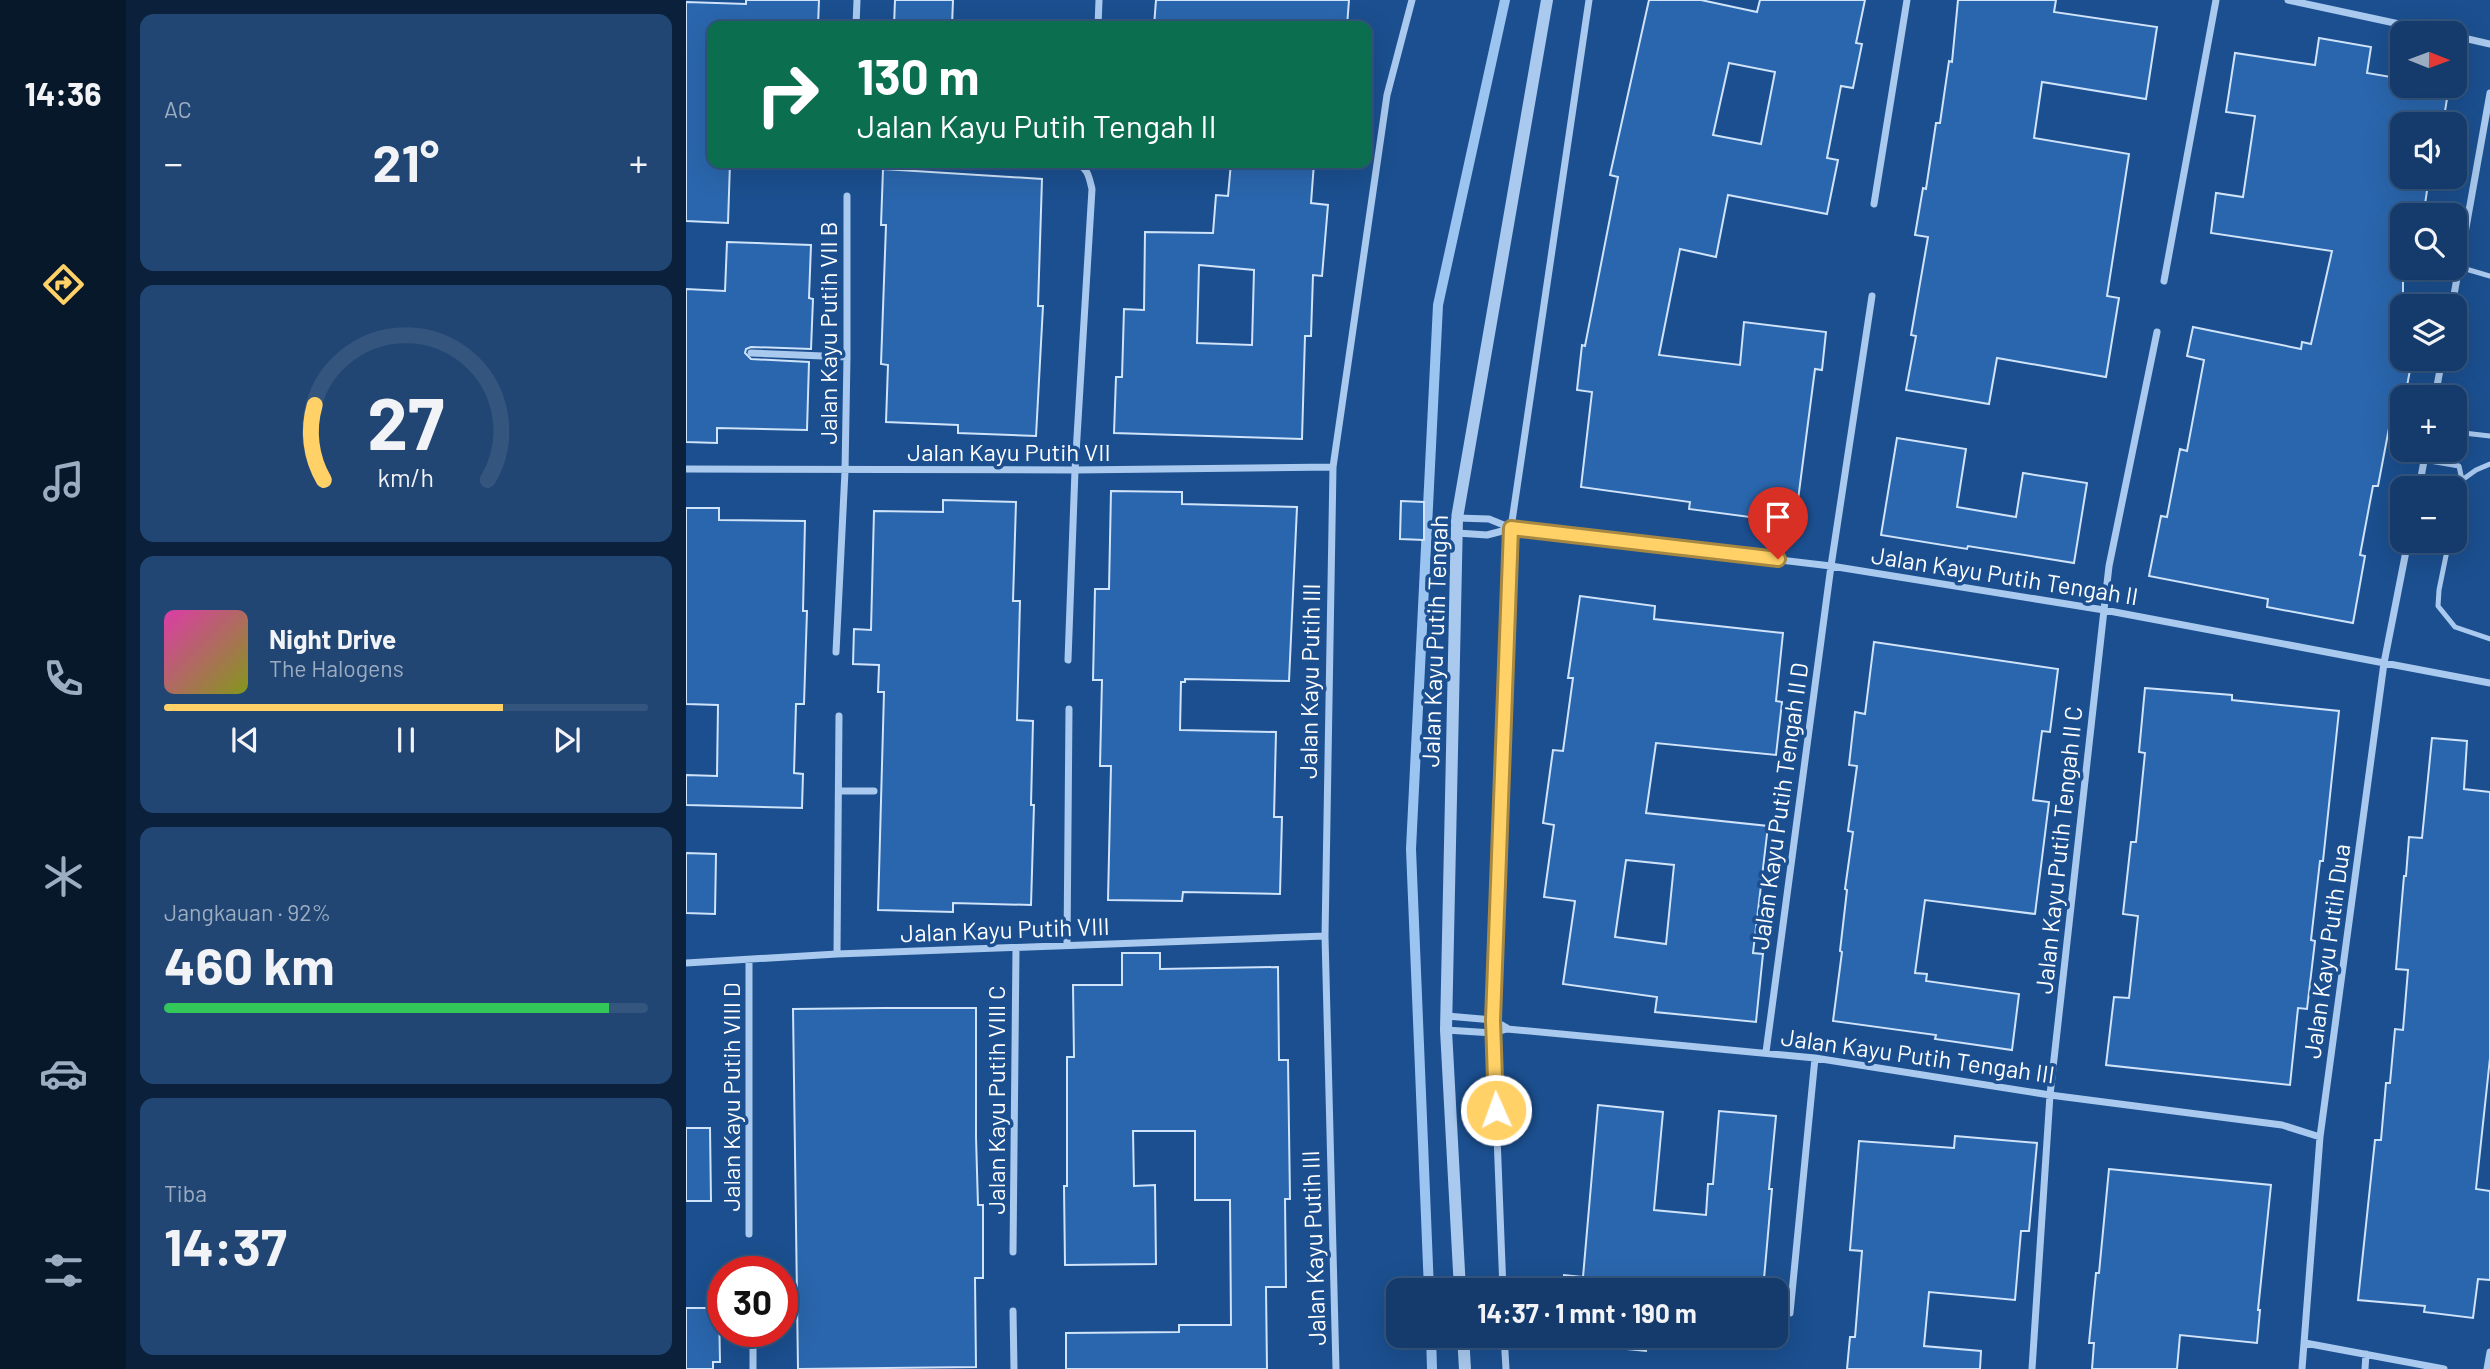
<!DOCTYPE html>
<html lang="id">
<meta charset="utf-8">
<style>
:root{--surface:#143b6b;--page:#214673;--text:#f1f3f6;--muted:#9dadc1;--line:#33557e;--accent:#ffd166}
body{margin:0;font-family:Barlow,sans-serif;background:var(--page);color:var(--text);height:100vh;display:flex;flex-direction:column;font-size:26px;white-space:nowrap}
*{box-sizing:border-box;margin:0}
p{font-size:23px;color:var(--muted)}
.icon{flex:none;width:38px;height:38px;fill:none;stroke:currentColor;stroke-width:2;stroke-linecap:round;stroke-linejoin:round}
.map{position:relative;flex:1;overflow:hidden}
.drawer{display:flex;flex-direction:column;gap:14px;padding:14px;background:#0b203b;width:560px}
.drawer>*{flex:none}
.guide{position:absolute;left:21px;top:21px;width:665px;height:147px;border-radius:14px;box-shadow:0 7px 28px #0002,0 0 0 2px var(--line);background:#0b6e4f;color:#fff;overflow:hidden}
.needle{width:46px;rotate:91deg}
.fabs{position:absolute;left:1704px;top:21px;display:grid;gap:14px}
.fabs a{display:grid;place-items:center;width:77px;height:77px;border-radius:14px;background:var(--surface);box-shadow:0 7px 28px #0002,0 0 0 2px var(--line);font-size:35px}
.speed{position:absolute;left:21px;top:1256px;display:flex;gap:14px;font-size:35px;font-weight:700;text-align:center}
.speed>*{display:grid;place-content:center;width:91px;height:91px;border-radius:50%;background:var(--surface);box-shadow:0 7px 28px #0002,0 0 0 2px var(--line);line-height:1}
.speed .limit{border:10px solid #d22;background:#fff;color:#111}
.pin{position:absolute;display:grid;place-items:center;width:60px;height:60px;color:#fff;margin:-72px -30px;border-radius:50% 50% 50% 0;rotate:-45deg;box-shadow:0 0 7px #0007}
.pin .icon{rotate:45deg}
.me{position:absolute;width:77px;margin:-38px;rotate:358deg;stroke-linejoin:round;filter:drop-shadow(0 0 5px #0008)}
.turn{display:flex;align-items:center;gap:24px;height:147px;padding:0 35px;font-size:32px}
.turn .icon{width:91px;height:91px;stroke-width:2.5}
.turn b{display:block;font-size:49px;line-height:60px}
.big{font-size:52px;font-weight:700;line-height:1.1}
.drawer .tile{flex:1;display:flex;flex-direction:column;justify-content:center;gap:10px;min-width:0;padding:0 24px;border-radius:14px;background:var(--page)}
.drawer .dial{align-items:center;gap:0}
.dial svg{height:182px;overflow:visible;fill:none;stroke:var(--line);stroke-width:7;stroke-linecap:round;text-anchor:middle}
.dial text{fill:var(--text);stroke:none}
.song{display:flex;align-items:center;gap:21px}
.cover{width:84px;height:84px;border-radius:10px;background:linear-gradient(135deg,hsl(320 70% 55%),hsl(70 70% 35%))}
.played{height:7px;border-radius:4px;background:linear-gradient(90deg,var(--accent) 70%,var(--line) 70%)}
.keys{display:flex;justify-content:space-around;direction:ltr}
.heat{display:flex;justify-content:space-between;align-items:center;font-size:38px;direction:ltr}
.charge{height:10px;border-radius:5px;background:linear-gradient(90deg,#34c759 92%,var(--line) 0)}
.trip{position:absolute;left:700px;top:1278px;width:402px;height:70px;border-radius:14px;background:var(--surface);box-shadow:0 7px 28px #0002,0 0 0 2px var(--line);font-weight:700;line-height:70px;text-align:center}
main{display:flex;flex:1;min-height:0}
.tabs{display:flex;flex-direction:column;width:126px;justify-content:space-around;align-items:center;background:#08182b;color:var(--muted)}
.tabs .icon{width:49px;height:49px}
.tabs .selected{color:var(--accent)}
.tabs b{font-size:32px;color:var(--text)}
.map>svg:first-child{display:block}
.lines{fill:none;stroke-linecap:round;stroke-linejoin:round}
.stream{stroke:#9cc4f0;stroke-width:10}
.building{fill:#2a66ad;stroke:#cfe3fa;stroke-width:2;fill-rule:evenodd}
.service{stroke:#a9c9ee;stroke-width:5}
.minor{stroke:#a9c9ee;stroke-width:7}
.tertiary{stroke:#a9c9ee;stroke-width:12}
.route-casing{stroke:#a68842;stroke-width:18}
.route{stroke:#ffd166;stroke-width:12}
.labels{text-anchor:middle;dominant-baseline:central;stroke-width:7;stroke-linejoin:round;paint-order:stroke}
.street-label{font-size:24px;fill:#fff;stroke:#1b4f8f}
</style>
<main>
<nav class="tabs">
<b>14:36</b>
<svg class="icon selected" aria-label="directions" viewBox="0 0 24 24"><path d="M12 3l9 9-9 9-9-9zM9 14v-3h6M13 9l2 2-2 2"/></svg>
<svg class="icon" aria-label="music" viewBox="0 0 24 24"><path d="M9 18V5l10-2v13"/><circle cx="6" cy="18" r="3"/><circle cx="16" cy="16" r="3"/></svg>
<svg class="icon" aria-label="phone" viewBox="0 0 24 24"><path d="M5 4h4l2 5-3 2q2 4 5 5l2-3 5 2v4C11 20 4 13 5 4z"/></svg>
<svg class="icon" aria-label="climate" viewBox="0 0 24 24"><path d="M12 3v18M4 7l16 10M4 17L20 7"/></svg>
<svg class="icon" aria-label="car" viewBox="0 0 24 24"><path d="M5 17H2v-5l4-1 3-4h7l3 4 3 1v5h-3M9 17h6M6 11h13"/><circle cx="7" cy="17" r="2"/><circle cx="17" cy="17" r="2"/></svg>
<svg class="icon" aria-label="filters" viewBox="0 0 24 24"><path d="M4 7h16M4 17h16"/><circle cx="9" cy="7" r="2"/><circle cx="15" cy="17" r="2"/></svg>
</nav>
<section class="drawer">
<div class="tile"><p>AC</p>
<div class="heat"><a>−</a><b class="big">21°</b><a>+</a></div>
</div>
<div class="tile dial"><svg viewBox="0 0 100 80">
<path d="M14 69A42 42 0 1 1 86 69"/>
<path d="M14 69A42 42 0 0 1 10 36" stroke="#ffd166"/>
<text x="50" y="56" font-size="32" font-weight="700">27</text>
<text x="50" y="72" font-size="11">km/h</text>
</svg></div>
<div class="tile">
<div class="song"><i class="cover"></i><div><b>Night Drive</b><p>The Halogens</p></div></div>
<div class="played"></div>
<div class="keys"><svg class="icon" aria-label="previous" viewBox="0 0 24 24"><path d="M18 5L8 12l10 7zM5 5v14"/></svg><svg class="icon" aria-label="pause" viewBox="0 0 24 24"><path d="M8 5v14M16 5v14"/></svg><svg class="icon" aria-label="next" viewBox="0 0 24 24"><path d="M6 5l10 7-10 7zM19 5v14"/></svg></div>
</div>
<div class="tile"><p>Jangkauan · 92%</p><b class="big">460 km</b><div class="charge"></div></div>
<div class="tile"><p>Tiba</p><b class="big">14:37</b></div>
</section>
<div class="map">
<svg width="1804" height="1369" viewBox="0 0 1804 1369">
<rect width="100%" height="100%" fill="#1b4f8f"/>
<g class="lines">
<path class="stream" d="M743,1290L725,849L752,305L819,0
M745,1335L746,1369"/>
</g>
<path class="building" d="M60,0H133L132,26H26V163H44L42,223L0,221V2L60,4Z
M209,0H267L266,26H208Z
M470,0H663L661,26H468Z
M963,0H1015L1071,12L1074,0H1179L1170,43L1176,44L1167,88L1155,86L1141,158L1152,160L1141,214L1042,195L1030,257L994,249L973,355L1054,365L1058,322L1140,332L1136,370L1129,369L1109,523L1003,509L1004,502L895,487L906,392L891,390L896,345L899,346L932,177L924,175ZM1043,63L1089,72L1075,144L1027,135Z
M1272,0H1370L1368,12L1471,27L1460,99L1356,82L1348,138L1443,154L1421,296L1433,298L1420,377L1311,358L1303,404L1220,390L1230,336L1225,335L1242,237L1229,235L1237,188L1240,189L1250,123H1254L1263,61L1266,62Z
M1633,38L1685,47L1681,73L1717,79V86H1763L1757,124H1717V177H1743L1738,211L1717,208V359H1726L1719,397H1717L1714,425L1704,423L1692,486H1687L1674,555L1679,556L1667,623L1581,607L1582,599L1463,576L1475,516L1481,517L1494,449L1501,451L1518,360L1501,356L1507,327L1615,349L1616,342L1625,344L1646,251L1525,233L1530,193L1557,197L1569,116L1540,112L1549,53L1629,65Z
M545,163H628L625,203L642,205L636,276L627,275L625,336H619L616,439L428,433L430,377H436L438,309L458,310L459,232L527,233L530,195L542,196ZM513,265L568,270L566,345L511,343Z
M197,169L356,179L352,306H357L350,436L272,433V425L200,422L202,365L195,364L200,225H195Z
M41,242L125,245L123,298L127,299L125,349L65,347L60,349L59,353L65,359L123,362L121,430L31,428V443L0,442V289L39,291Z
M1211,438L1280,449L1271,507L1330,517L1337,473L1401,483L1388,563L1282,546L1281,549L1195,535Z
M425,491L496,492V504L611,507L603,681L499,679V682H495L494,730L590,732L588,817H596L594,894L497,892L496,901L422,900L425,766H414L416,680H407L409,589H423Z
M257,500L330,502L327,601H334L331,720L347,721L345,805H348L345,905L267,903V912L192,910L198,692H192L193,665L167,664L168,629L185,630L188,511L257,512Z
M715,501L738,502V540L714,539Z
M0,508H33V520L119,521L117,611H121L118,704H110L108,773L117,774L116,808L0,805V775L31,776L32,705L0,704Z
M894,596L969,606L968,619L1097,633L1090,701L1096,702L1090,755L970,743L960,813L1082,826L1067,953L1077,954L1070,1022L969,1012L971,997L877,984L889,901L858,897L868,825L857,823L867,750L877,751L887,678H882ZM940,860L988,865L980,944L929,937Z
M1188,642L1372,669L1364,732L1356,731L1347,800L1363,802L1349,914L1239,900L1229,973L1241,974L1240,981L1333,994L1326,1050L1249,1039L1250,1035L1147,1021L1156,952L1154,951L1161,890L1159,889L1167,832L1162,831L1171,766L1163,765L1169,712L1179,714Z
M1459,688L1546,695V700L1653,711L1637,861H1634L1625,940L1629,941L1621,1009L1612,1008L1604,1085L1420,1065L1428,997L1443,998L1452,916L1437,914L1445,842H1450L1459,753L1453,752Z
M1746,738L1781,741L1778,789L1804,792V1058L1790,1189L1804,1191V1280L1792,1279L1787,1318L1738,1312L1739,1306L1672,1300L1689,1140H1695L1700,1083H1704L1709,1029L1717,1030L1722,970L1710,969L1718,876H1720L1723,837L1736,838Z
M0,853L30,854L29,914L0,913Z
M436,953H474V969L592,967L593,1060H602L604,1199H599L600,1287H580L581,1369H380V1333L493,1332V1325H545L544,1200H509V1131H447L448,1186L469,1185L470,1264L379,1265L378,1186H381V1057H388L387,985H436Z
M198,1008H290V1137L292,1205H297V1278H289L290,1367L112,1369L107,1009Z
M912,1105L977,1112L968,1210L1020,1215L1022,1184H1027L1033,1111L1090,1116L1083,1189H1086L1077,1290H877L878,1275L897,1277Z
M0,1128H24L25,1201H0Z
M1269,1136L1351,1143L1343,1231H1335L1329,1300L1243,1292L1238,1346L1295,1351L1294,1369H1161L1164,1337H1169L1176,1251L1164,1250L1173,1141L1268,1148Z
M1423,1169L1585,1185L1572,1310H1574L1571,1343L1494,1335L1491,1369H1406L1408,1343H1403L1410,1273H1413Z
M0,1308H33L34,1362H27V1369H0Z
M872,1335H962L960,1351L871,1342Z"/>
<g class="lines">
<path class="service" d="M1773,267L1804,276
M1769,432L1804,436
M1738,460L1773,466L1776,480
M1769,511L1776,480L1790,470L1804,464
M1763,541L1753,590L1752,606L1769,627L1804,639"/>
<path class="minor" d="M1602,0L1755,33
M170,26L171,0
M412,26L413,0
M1769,36L1804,44
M1188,204L1221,0
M1478,281L1530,0
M1766,306L1804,93
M65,353L161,357
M1749,397L1756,359
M0,469L389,470L647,467
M1733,488L1740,450
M771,518L803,519L825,528L1145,566L1418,610L1804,683
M771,533L801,535L824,529
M150,652L159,471L161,357V196
M382,660L389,470L406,189C403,177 402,168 390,163
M153,791H188
M381,945L383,709
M151,954L153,716
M0,963L151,954L639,936
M761,1016L807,1020L821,1028
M760,1030L807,1033L821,1029L1129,1058L1364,1095L1596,1125L1634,1137
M1080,1052L1145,566L1186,296
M63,1234V961
M327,1252L330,948
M817,1290L807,1033L825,528L903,0
M327,1311L328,1369
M1104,1313L1129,1058
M67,1332V1369
M818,1335L820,1369
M1619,1343L1758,1369
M650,1369L639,936L647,467L701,95L726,0
M1346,1369L1364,1095L1418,610L1423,566L1471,332
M1616,1369L1634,1137L1698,663L1722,541
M1679,1369L1680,1354
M1801,1369L1804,1352"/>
<path class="tertiary" d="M774,1290L760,1030L771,518L861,0
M777,1335L779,1369"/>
</g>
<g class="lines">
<defs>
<path id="route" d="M810,1110L807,1020L825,528L1092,559"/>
</defs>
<use href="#route" class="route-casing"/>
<use href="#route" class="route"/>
</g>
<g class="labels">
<g class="street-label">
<text transform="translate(141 333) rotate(-90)">Jalan Kayu Putih VII B</text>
<text x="323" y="451">Jalan Kayu Putih VII</text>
<text transform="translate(1319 575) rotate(9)">Jalan Kayu Putih Tengah II</text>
<text transform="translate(748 641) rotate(-88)">Jalan Kayu Putih Tengah</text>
<text transform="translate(623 681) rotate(-89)">Jalan Kayu Putih III</text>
<text transform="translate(1093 806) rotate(-82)">Jalan Kayu Putih Tengah II D</text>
<text transform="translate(1372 850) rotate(-84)">Jalan Kayu Putih Tengah II C</text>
<text transform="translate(319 929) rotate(-2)">Jalan Kayu Putih VIII</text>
<text transform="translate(1640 951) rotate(-82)">Jalan Kayu Putih Dua</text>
<text transform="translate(1232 1055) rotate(8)">Jalan Kayu Putih Tengah III</text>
<text transform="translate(44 1097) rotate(-90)">Jalan Kayu Putih VIII D</text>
<text transform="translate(309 1100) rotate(-90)">Jalan Kayu Putih VIII C</text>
<text transform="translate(627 1248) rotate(-92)">Jalan Kayu Putih III</text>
</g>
</g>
</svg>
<div class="fabs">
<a><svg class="needle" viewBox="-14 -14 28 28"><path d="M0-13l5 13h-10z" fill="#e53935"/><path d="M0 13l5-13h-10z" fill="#9dadc1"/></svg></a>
<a><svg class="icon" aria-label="sound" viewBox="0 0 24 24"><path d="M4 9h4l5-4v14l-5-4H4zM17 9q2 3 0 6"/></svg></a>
<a><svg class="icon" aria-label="search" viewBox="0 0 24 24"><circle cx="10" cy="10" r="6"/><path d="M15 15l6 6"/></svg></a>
<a><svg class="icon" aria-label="layers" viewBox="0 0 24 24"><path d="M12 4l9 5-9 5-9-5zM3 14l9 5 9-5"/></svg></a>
<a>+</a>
<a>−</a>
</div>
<div class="speed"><div class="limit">30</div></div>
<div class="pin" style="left:1092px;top:559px;background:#d93025"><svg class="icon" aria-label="arrive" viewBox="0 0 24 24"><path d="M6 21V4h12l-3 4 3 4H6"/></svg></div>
<svg class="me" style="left:810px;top:1110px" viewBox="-20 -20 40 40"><circle r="17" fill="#ffd166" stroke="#fff" stroke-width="3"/><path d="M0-11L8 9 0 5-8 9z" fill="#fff"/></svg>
<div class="trip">14:37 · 1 mnt · 190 m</div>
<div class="guide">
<div class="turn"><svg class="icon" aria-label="right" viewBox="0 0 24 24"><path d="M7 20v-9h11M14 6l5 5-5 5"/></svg><div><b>130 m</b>Jalan Kayu Putih Tengah II</div></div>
</div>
</div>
</main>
